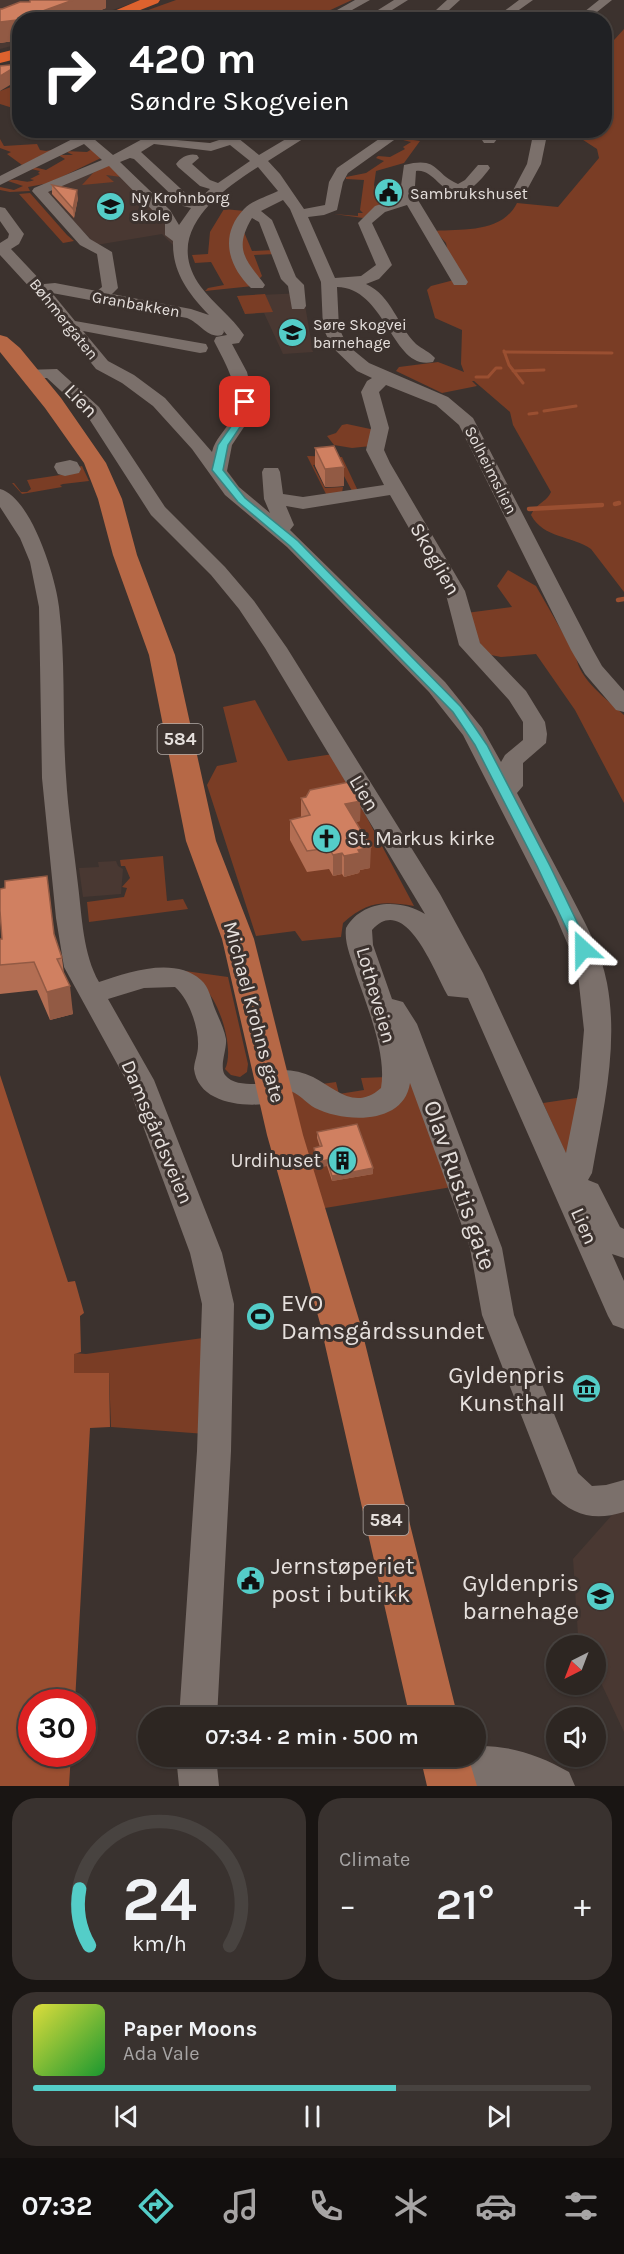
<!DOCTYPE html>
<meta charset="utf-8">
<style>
:root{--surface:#2d2622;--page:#39322f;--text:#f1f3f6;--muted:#a7a5a5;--line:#484340;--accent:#54cdc8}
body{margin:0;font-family:Karla,sans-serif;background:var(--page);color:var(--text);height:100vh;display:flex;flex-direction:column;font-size:22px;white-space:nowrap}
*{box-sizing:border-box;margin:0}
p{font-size:20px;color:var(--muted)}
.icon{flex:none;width:33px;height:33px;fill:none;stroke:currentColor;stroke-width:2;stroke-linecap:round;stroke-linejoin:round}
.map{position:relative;height:1786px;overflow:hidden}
.side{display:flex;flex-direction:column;gap:12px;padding:12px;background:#191513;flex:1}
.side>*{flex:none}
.banner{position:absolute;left:12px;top:12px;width:600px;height:126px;border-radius:24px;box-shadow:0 2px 4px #0004,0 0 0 2px var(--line);background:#202124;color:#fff;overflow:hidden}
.needle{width:39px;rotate:222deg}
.buttons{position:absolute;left:546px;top:1635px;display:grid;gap:12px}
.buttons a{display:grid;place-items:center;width:60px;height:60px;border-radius:50%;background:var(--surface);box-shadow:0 2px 4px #0004,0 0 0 2px var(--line);font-size:30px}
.speed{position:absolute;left:18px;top:1689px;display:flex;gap:12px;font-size:30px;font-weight:700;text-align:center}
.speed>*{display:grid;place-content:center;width:78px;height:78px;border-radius:50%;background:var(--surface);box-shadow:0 2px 4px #0004,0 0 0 2px var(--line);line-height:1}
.speed .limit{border:9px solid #d22;background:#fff;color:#111}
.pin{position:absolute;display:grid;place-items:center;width:51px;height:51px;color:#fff;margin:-26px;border-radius:12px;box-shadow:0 3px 9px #0006}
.me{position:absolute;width:66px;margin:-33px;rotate:336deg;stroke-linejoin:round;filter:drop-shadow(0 0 4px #0008)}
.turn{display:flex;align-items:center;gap:21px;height:126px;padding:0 18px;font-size:27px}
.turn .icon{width:78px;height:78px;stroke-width:2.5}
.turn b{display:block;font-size:42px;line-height:51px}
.big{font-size:45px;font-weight:600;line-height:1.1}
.side .widget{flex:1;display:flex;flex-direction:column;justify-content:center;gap:9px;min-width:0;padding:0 21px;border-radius:24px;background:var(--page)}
.side .dial{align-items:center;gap:0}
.dial svg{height:156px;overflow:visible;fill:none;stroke:var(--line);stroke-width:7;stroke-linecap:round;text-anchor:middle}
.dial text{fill:var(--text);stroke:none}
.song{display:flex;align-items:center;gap:18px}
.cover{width:72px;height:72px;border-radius:9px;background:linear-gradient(135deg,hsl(60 70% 55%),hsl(130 70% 35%))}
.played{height:6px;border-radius:3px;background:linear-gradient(90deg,var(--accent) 65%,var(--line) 65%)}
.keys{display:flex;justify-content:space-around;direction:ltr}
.heat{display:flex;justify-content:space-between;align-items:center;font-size:33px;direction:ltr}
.side .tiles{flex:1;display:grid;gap:12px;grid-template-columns:1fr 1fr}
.widget:last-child{grid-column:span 2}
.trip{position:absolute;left:138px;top:1707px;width:348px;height:60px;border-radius:30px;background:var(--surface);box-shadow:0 2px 4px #0004,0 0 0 2px var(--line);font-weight:600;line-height:60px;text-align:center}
.menu{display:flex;height:96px;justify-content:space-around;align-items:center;background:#120f0e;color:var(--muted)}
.menu .icon{width:42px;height:42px}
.menu .active{color:var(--accent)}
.menu b{font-size:27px;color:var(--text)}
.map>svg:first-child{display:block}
.built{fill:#493832}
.green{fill:#7a3d25}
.water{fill:#9a4f31}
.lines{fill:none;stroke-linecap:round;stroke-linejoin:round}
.stream-far2{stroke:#9a4f31;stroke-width:2}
.stream-far1{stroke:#9a4f31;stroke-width:3}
.stream{stroke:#9a4f31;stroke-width:4.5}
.minor{fill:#7b706b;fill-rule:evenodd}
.major{fill:#b66846;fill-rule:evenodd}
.highway{fill:#dd622e;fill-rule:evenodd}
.wall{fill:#b36e53}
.shaded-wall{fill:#925a44}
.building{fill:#d08061;stroke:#925a44;stroke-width:1.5}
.route{fill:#54cdc8;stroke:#378582;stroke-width:1.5}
.labels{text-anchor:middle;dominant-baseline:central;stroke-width:6;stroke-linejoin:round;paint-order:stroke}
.far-poi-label{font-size:16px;fill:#e6e0dd;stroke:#3c322e;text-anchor:start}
.far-street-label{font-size:16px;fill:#e6e0dd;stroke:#3c322e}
.shield{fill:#3c322e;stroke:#b3aca8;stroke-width:1.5}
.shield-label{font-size:18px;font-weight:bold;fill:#e6e0dd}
.street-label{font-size:20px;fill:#e6e0dd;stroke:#3c322e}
.poi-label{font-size:20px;fill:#e6e0dd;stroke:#3c322e;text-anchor:start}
.near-street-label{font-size:24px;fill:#e6e0dd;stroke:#3c322e}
.near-poi-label{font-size:24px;fill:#e6e0dd;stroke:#3c322e;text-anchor:start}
</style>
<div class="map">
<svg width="624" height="1786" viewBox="0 0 624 1786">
<rect width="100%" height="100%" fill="#3c322e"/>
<path class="built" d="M0,0H141L87,19L20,20L19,44L0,49Z
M107,164L174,219V246L162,234L96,245L47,193Z
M303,293L313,352L283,354L264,313L245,314L237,296Z
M116,861L118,866L123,869L121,894L83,897L79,868L99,867L98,862Z
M624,1511V1732L596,1672V1646L583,1645L578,1635L573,1559L612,1515Z"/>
<path class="green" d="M176,0H352L311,19H135L138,18L137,14Z
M624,29V592L591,549C571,535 544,539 531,515C536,503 547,502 551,492L513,425L510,412L474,381H472L477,386L442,393L396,371L399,367L438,362L464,372L461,364L462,330L435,318L427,290L431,286L454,280L446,243L435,231C464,229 502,233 517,203L558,207L599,158L597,149L577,136V131L604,130L605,50Z
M19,84V110L0,104V91Z
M400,138L420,141L404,163L376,171L374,185L380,206L363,218L334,214L358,216V213H363L360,210L364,180L346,179V177L366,173L384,161L376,158L378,156L390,157L405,149L403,147L411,142L399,139Z
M0,139L4,146L37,144L40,150L46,151L56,149L22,165L7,154L11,152L0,148Z
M92,149L101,158L49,183L28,187L30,191L10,192L0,190V187L14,190L23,186L8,181C17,177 25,185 34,180L30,179L40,174L38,173L40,171L31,169L34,167L46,170L65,159L58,155H73L65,151L87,152Z
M109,164L121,177L106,175L114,182L82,185L93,173Z
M30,193L67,235L74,241L63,243L19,194Z
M224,209L245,211L233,232L253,286L205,291L208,288L224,285L211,262L195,263L192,255L208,254L210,232Z
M241,225L252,251L274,250L275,254L254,255L262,276L260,278H250L237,249Z
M265,294L273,312L245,314L237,296Z
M347,424L375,430L371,446L352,448L334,445L327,436L336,433L342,425Z
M307,456L342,457L358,491H352L337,463L313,465L325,488L343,487L342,493L327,496Z
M82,466L89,481L63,484L60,485L62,487L22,494L12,483H14L21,492H27L31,489L27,480L80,472L78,467Z
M508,570L536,586L576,656C579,680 607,699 624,715V803L575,710L536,654L501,657L486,654L468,621L466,613L512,607L497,586Z
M255,700L288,761L333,754L414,906C382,901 368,901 343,923L341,937L302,941L295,931L256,936L207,785L217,766L237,762L223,707Z
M163,856L167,901L183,899L188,909L89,922L87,902L124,897L127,888L122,887L130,878L125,866H121L120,860Z
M185,971L228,977L248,1064L247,1072L240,1077L231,1075L225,1069C235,1050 219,999 203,987C198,983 191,981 186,978Z
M414,1056L464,1185L307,1211L285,1135L291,1079L308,1086L336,1082L339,1094L364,1090L361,1078L387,1077Z
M583,1097L566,1154L543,1103Z
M203,1338L206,1434L111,1427L109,1373L74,1374V1353L86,1354Z"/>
<path class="water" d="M0,1075L68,1282L75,1281L84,1313L80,1316L81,1352L74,1354V1373H109L110,1427L90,1428L75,1702H32V1754H71L69,1786H0Z"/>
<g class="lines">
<path class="stream-far2" d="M604,40L610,41"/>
<path class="stream-far1" d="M504,351L509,365L523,383
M504,352L612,353
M513,371L544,370
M476,377H488L496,368H501
M544,411L576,406
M529,414L537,413"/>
<path class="stream" d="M615,504L619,503
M529,509L602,505
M618,600L624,599"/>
<path class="minor" d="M355,0H370L334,20H319Z
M394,0H408L376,20H362Z
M447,0H460L438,20H425Z
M519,0H533L505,20H492Z
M599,0H612L587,20H574Z
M90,130H105L94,139L113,155L159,130H176L165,139L210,143L222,139L213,130H228L259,155L301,130H317L268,161L280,174L304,209L325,205L329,182L337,168L392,130H408L348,173L343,182L337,210L324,215L308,217L335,278L361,276L376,265L358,223L375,206L403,197L401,186L404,165C439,156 433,173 458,184L465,180L478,165H488L490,168C448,225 441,167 416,171L415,186L418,200L468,282L466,285H454L407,205L385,212L372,223L392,265L379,279L366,284C392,296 397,325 416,344C422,349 430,352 435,358L433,362C392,372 387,288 337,287L339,328L347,345L369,363L448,397L473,418L593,650L602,666L624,691V712L616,710L585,674L571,650L459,425L436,405L386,385L379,392L389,428L384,450L390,463L465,591L480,643L526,691L545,722L547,734L546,743L523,763V786L517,793C534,826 551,858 568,890C583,919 601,950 607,983C619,1046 603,1111 592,1173L588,1180L598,1184L620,1227L624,1229V1258L612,1254L624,1281V1329L613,1325L608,1316L468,998L448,996C435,974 406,892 372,930L373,945L392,999L403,1002L417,1024L502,1248L514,1315L578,1473L592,1486L606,1485L624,1480V1512C595,1521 573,1516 552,1494L482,1315L470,1248L410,1083C404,1125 345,1123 315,1108C306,1103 299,1093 288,1090L289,1093L285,1100C257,1109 199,1108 194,1069C194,1062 198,1054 198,1046C199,1028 189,999 175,987L144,988L108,999L154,1080L222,1253L234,1304L231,1451L217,1718H179L197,1451L202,1304L190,1253L126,1080L64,967L56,918L42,778L39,607L30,562L20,538L0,507V489C31,497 56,578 59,607C66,663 62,720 66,776C68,812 74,849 78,885C82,917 83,954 99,982C128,972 175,956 201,980C209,987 211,999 215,1009C219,1019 224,1028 226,1039C227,1050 219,1066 225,1075C233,1085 249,1084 260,1084L258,1080L262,1073C279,1068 297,1069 313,1077C336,1089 355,1111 381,1088C387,1054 367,1006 356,974C352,959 344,944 346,928C362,900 399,898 425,914L265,648L239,609L211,575L151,515L86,414L47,378H24L21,374L24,370L57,369L99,407L165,507L225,567L254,601L287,648L440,894L483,973L566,1153L579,1088L584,1030L577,966L556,917L463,735L429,692L287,547L225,495L192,449L153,406L122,383L96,369L34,292L0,255V243L8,238L9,234L0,221V207L5,208L24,234L19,244L11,249L44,284L55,283L97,291L102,287L97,254L80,245L32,191L34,188L102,160L84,144L0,185V176ZM154,144L211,151L230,145L250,161L218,183L210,180L192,164L199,158L197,155C189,153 181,157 176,164L178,167L200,186L210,189L197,201L193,200L141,152ZM130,158L134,159L183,206L191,208L179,225L170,210L120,162ZM109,166L165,223V235L173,241C172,272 188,293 209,315L191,309L112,294L118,288L112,252L90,239L48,192ZM258,167L278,191C268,196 251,201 244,209C219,235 228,266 251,288H263L265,285C246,260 233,250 252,218L259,222L281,279L288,286L292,309H304L306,306L304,285L296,277L272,220L261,211L283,200L290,209L321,282L323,328L332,347L357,371L372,378L367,381L361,392L371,428L366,450L384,485L303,497L283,494L280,472L278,468H264L262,472L264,499L270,513L239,487L227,471L232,445L250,418L254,402L247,372L232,344L239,343L244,335C232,317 214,304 201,287C162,234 217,193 258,167ZM52,293L187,318C200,323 208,339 222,335L224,332L223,330L227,335L216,337L214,341C225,363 245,395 231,420C225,431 215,439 212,452L165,398L134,375L108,361L83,331L200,353L206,352L208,348L206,344L75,321ZM390,495L445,591L459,645L509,700L523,722V740L505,755L501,762L482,728L445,682L290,530L294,525L286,506L303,509Z
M490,130H504L494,143H484L482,140Z
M534,130H548L541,164L522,199H512L510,196L527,164Z
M70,460L77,462L81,469L79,473L65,476L58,474L54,467L56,463Z
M476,1746C510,1745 539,1755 569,1772L575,1786H443L433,1782L427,1768L432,1756H476Z
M176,1756H216L219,1786H179Z"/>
<path class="major" d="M0,335L7,337L20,348L61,398L106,463L122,499L137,555L175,655L216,841L254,939L303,1135L360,1323L458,1718H410L320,1323L267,1135L222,939L186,841L149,655L113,555L98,499L84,463L45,408L0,352Z
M420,1756H468L477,1786H427Z"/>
<path class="highway" d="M140,0H160L158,3L115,20H93Z
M20,48V58L0,63V53Z"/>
</g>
<path class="wall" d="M30,0H106V8L76,20H20V40L0,43V9L30,2Z
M52,185L78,198L74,218L52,194Z
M315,448L344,486L325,487L315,466Z
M301,798L360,821L356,822L370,868L360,870L359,873L344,877L342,874L333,876L329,869L307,872L290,840V820L301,817Z
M54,935L62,958L64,974L73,1014L50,1020L37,990L0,994V939Z
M317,1132L373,1174L332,1181L327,1166L318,1167L314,1154V1148L320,1147L317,1138Z"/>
<path class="shaded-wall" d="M73,0H106V8L76,20H41L40,12Z
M33,11L34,20H21L27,14Z
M20,20V40L0,43V22Z
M20,64V79L0,91V76Z
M77,190L78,198L74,218L73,209Z
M344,467V486L325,487V469Z
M361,801L360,821L345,825V804Z
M371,847L370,868L360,870L359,873L344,877V856L358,850Z
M342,853V874L333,876V855Z
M70,986L73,1014L50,1020L47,992Z
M327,1160V1166L318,1167V1162Z
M373,1168V1174L332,1181V1176Z"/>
<path class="building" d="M30,0H73L40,12L33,11L27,14L34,15V18L0,22V9H2L20,2H30Z
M20,64L0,76V66Z
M52,185L77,190L73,209Z
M334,446L344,467L325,469L315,448Z
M349,782L361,801L345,804L371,847L358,850L360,853L344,856L342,853L333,855L329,848L307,851L290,820L310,815L301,798L306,797L310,790Z
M47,876L54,934L62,958L57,959L70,986L47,992L34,962L0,965V939H2L0,911V889L5,888V881Z
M357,1124L373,1168L332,1176L327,1160L318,1162L314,1148L322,1146L317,1132Z"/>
<path class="route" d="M245,399L250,402L246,418L228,445L223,470L245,498L298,541L461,707L487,745L550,866L590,949L588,952L583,954L576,949L537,866L475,745L453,712L290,546L238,502L212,470L218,445L237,418L241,402Z"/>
<defs>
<symbol id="civic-disc" viewBox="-11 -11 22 22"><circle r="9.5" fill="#54cdc8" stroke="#3c322e"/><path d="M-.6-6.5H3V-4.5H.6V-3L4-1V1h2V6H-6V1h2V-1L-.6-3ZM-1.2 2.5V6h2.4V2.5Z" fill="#111"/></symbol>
<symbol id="school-disc" viewBox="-11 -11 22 22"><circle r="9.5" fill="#54cdc8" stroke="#3c322e"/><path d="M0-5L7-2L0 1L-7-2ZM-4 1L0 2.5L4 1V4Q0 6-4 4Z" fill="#111"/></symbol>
<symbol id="church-disc" viewBox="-11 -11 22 22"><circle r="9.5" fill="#54cdc8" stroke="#3c322e"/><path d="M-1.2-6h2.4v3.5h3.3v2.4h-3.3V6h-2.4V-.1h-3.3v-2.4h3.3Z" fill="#111"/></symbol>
<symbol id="building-disc" viewBox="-11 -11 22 22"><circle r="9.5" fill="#54cdc8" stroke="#3c322e"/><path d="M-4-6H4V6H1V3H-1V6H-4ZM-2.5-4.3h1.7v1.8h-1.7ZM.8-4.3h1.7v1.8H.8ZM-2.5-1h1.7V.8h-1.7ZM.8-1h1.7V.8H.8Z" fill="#111"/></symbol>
<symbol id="stadium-disc" viewBox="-11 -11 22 22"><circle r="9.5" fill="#54cdc8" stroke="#3c322e"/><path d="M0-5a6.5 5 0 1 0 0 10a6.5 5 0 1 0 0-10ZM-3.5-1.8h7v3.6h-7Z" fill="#111"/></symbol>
<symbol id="museum-disc" viewBox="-11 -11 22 22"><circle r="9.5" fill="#54cdc8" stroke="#3c322e"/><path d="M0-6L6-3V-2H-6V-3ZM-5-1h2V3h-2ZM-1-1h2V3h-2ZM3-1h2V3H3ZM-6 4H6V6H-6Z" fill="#111"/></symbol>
</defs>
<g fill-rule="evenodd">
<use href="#civic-disc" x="372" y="176" width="33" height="33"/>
<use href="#school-disc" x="94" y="190" width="33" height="33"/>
<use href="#school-disc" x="276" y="316" width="33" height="33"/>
<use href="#church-disc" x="310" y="822" width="33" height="33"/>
<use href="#building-disc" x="326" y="1144" width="33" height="33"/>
<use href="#stadium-disc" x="244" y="1300" width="33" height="33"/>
<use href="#museum-disc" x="570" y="1372" width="33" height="33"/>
<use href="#civic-disc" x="234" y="1564" width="33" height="33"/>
<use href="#school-disc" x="584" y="1580" width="33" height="33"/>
</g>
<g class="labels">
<g class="far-poi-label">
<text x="410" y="193">Sambrukshuset</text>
<text x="131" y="197">Ny Krohnborg<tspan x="131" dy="18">skole</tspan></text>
<text x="313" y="324">Søre Skogvei<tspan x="313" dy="18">barnehage</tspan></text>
</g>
<g class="far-street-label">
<text transform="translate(136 304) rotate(10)">Granbakken</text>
<text transform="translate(64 319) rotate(51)">Bøhmergaten</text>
<text transform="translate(491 470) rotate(63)">Solheimslien</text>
</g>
<g class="shield">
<rect x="157.5" y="724" width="45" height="30" rx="4.5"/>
<rect x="363.5" y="1505" width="45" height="30" rx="4.5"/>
</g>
<g class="shield-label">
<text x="180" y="739">584</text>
<text x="386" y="1520">584</text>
</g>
<g class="street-label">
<text transform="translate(81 401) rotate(46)">Lien</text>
<text transform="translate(435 559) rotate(60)">Skoglien</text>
<text transform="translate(364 793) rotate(59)">Lien</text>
<text transform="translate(376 995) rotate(74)">Lotheveien</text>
<text transform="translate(254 1012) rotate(75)">Michael Krohns gate</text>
<text transform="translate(157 1132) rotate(67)">Damsgårdsveien</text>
<text transform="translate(584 1226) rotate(66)">Lien</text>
</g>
<g class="poi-label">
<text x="347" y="838">St. Markus kirke</text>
<text x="321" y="1160" text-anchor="end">Urdihuset</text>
</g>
<g class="near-street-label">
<text transform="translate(460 1185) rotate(71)">Olav Rustis gate</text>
</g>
<g class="near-poi-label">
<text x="281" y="1303">EVO<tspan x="281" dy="28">Damsgårdssundet</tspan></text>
<text x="565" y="1375" text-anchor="end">Gyldenpris<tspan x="565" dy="28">Kunsthall</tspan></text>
<text x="271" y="1566">Jernstøperiet<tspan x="271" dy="28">post i butikk</tspan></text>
<text x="579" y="1583" text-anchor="end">Gyldenpris<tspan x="579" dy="28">barnehage</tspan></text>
</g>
</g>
</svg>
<div class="buttons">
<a><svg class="needle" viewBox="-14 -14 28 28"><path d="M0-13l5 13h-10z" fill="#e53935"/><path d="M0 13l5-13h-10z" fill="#a7a5a5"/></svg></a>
<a><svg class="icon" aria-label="sound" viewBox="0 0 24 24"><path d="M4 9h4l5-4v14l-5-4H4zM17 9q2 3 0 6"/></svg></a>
</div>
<div class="speed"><div class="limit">30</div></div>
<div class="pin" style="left:245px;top:402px;background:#d93025"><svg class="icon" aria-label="arrive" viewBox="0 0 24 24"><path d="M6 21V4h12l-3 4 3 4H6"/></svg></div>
<svg class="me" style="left:583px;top:949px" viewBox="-20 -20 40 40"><path d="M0-17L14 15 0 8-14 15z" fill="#54cdc8" stroke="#fff" stroke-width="4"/></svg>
<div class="trip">07:34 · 2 min · 500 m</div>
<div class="banner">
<div class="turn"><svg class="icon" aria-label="right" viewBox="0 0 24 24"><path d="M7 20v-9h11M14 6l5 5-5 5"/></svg><div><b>420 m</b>Søndre Skogveien</div></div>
</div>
</div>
<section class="side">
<div class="tiles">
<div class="widget dial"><svg viewBox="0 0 100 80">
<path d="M14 69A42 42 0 1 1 86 69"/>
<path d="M14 69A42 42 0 0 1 9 40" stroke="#54cdc8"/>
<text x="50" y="56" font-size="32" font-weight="700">24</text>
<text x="50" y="72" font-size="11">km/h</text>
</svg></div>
<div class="widget"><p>Climate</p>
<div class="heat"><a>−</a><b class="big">21°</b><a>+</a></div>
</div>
<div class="widget">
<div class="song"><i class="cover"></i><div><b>Paper Moons</b><p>Ada Vale</p></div></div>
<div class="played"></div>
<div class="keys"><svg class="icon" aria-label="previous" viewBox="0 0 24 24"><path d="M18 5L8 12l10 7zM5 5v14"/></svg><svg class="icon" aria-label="pause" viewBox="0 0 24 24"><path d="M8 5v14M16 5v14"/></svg><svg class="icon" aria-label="next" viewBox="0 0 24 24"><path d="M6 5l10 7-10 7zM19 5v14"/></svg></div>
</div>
</div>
</section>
<nav class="menu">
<b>07:32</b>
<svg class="icon active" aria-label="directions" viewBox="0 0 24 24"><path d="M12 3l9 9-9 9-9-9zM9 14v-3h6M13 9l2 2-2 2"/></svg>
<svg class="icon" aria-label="music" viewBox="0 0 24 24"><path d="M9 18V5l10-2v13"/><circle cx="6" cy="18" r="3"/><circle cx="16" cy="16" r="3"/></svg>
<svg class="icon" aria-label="phone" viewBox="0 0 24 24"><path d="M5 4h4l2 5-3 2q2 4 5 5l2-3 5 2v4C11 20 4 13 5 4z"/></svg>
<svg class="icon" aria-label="climate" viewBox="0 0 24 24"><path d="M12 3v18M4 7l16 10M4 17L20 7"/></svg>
<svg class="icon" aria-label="car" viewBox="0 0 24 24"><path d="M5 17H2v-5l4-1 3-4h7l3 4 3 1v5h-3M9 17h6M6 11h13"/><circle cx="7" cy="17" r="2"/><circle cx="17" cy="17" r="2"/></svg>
<svg class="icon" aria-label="filters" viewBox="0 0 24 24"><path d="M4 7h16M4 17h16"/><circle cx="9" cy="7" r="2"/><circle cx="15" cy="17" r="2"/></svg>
</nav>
